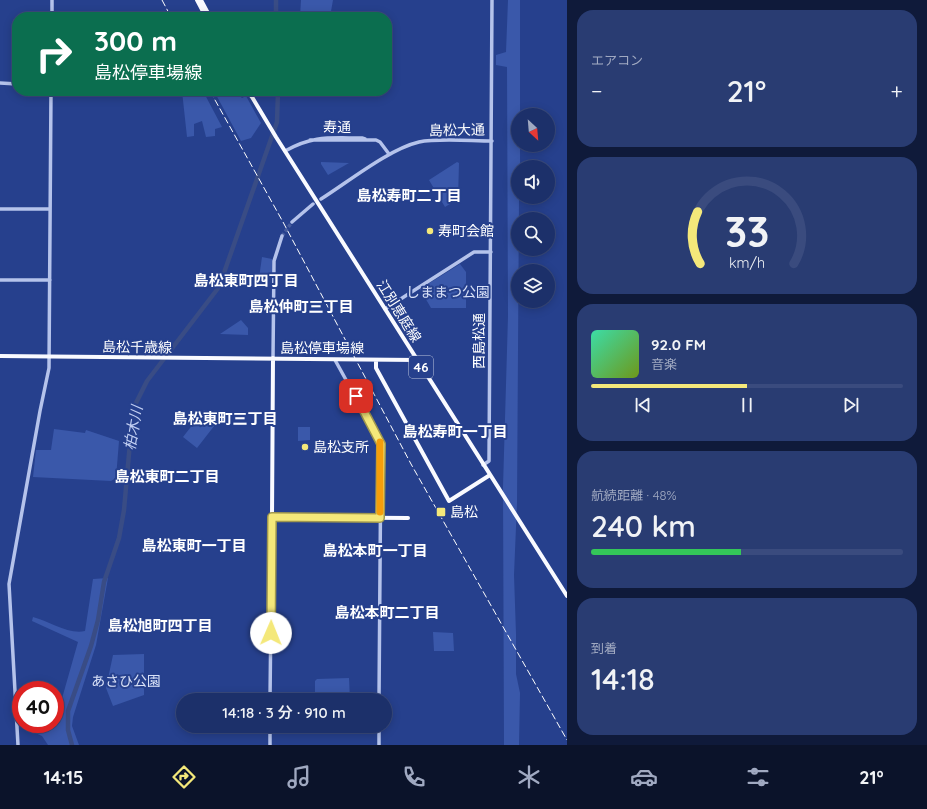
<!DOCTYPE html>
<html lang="ja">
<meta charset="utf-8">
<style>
:root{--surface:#1c306a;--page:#293c72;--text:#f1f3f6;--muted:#a0a9c1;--line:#3a4b7e;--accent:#f4e87a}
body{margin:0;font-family:Quicksand,"Noto Sans JP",sans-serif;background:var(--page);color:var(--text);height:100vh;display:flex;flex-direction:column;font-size:15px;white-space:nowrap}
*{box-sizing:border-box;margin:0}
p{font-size:13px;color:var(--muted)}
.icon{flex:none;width:22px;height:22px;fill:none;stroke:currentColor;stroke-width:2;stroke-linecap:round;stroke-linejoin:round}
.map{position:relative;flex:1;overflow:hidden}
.sheet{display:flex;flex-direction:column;gap:10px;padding:10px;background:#0f1a3a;width:360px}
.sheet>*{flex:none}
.hud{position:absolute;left:12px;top:12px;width:380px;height:84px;border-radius:16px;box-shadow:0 2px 10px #0003,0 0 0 1px var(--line);background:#0b6e4f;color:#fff;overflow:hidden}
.needle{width:26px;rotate:154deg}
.controls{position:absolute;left:511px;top:108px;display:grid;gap:8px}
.controls a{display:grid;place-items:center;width:44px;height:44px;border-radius:50%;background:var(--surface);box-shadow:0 2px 10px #0003,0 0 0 1px var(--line);font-size:20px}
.speed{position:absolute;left:12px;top:681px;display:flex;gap:8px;font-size:20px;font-weight:700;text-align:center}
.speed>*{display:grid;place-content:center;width:52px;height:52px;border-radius:50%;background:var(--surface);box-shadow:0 2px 10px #0003,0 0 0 1px var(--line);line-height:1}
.speed .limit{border:6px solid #d22;background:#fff;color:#111}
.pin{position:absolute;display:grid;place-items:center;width:34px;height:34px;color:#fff;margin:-17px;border-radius:8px;box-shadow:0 2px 6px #0006}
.me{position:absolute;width:44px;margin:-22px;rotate:1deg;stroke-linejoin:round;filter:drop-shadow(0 0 3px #0008)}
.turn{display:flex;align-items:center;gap:14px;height:84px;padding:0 16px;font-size:18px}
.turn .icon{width:52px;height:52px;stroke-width:2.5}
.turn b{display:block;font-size:28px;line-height:34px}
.big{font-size:30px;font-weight:600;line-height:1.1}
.sheet .tile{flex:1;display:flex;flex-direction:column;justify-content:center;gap:6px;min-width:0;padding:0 14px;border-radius:16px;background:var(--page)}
.sheet .dial{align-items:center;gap:0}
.dial svg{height:104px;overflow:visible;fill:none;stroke:var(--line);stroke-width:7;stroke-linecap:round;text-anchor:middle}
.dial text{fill:var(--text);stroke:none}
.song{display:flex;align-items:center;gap:12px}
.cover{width:48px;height:48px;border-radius:6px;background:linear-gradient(135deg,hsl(160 70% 55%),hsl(80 70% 35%))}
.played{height:4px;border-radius:2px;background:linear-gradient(90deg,var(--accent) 50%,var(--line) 50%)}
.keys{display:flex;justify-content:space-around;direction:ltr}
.heat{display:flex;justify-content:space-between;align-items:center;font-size:22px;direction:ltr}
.charge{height:6px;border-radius:3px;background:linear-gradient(90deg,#34c759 48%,var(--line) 0)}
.trip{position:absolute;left:176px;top:693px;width:216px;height:40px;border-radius:20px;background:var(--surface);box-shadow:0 2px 10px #0003,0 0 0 1px var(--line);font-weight:600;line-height:40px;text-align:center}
.tab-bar{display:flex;height:64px;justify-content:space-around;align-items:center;background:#0b132a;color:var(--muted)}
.tab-bar .icon{width:28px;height:28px}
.tab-bar .selected{color:var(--accent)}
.tab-bar b{font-size:18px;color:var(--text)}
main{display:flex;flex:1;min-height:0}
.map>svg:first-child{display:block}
.green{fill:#3a58aa}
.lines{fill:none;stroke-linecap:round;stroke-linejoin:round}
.river{stroke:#394c85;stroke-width:4.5}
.minor-tunnel{stroke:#475d9e;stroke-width:3.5;stroke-dasharray:3.5 2;stroke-linecap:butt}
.minor{stroke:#b5c3eb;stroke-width:3.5}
.major{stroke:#f9faff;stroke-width:4}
.rail{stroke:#fff;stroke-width:1;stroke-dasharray:7 3;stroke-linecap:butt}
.route-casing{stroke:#9f974f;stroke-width:10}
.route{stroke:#f4e87a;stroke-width:7}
.slow{stroke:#f59e0b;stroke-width:7}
.poi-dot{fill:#f4e87a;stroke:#26408d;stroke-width:1.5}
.labels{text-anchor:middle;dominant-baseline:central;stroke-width:4;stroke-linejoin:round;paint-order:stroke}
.shield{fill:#26408d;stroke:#bec6dd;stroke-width:1}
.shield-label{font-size:13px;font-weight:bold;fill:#fff}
.street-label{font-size:14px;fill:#fff;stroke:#26408d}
.poi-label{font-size:14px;fill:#fff;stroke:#26408d;text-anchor:start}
.park-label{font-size:14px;fill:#dae2f8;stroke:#26408d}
.neighbourhood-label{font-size:15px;font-weight:bold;fill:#fff;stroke:#26408d}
.water-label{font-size:15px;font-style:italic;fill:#c1cef2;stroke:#26408d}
</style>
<main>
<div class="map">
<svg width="567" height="745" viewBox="0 0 567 745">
<rect width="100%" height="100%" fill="#26408d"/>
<path class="green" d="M301,0H333L330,17H300Z
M508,0H520V115H518V145H520V167H518V197H519L517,503L514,575L516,634V674L520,693L519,745H504L503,487L508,316L507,67L496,65V55L506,52Z
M182,91H203L222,127L215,129V136L206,137L202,121L194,124V136L187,137Z
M214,91H235L242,98L246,96L261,123L251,138L241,141Z
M321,162L349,163L328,175L321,164Z
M457,162L459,163L458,199L445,207L429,180Z
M262,257L272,259V278H259Z
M460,264L466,272V308H431L420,289Z
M241,320L248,328V335L220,334Z
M204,410L218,421L197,448L183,437Z
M298,427H310V440L298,441Z
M54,429L85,433L86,430L119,441L116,478L111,481L33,477L36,450H51Z
M108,578L96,645L73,717L72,726L79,745H48L42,736L20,726L19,701L21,702V724H55V716H57L78,642L32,621L33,617C49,621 69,635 85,631L93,579Z
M433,632L453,633L454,651H434Z
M144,654V695L113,706L106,688L113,655Z
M349,678L350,700H315V681L317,679Z"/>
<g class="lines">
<path class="river" d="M276,0V17
M72,745L68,730V711L91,646L98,620L104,582L119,538L124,510L133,409L147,381L219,287L277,122L278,91"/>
<path class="minor-tunnel" d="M282,236L292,222"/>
<path class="minor" d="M52,17V0
M0,83L17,84
M310,140H376L380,142L389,154
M285,151C313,135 330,138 362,138L365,139
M321,199C348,182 389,149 419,142C438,138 471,141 492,141
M0,209H50
M292,222L313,204
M0,280H50
M385,309L474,252H491
M273,358L274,261L282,236
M335,360L381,443L379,700
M483,465L489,461L492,0
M270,700L272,517
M270,726V745
M18,745L9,584L40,411L49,368L51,91
M379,745V726"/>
<path class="major" d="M197,0L206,17
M201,0L210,17
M247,91L252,97L276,137L567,596
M0,356L417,360
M273,358L272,517L408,518
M376,360V368L449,501L490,475"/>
<path class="rail" d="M162,0L171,17
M210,91L283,222L411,464L567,740"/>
</g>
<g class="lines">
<defs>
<path id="route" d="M271,633L272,517L380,518L381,444L356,396"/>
</defs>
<use href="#route" class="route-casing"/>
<use href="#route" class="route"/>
<path class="slow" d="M380,442V512"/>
</g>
<g class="poi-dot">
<circle cx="430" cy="231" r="4"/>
<circle cx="305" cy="447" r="4"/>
<rect x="436" y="507" width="10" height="10" rx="2"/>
</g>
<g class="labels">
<rect class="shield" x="409" y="356" width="24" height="22" rx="3"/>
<g class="shield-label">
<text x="421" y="367">46</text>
</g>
<g class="street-label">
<text x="337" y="127">寿通</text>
<text transform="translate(457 130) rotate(-1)">島松大通</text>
<text transform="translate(399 311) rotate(58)">江別恵庭線</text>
<text transform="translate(479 341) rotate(-90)">西島松通</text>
<text transform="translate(137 347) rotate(1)">島松千歳線</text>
<text x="322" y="348">島松停車場線</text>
</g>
<g class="poi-label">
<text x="438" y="231">寿町会館</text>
<text x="313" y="447">島松支所</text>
<text x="450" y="512">島松</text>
</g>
<g class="park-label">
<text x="448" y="292">しままつ公園</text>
<text x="126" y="681">あさひ公園</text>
</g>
<g class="neighbourhood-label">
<text x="409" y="195">島松寿町二丁目</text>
<text x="246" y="280">島松東町四丁目</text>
<text x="301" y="306">島松仲町三丁目</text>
<text x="225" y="418">島松東町三丁目</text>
<text x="455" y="431">島松寿町一丁目</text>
<text x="167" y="476">島松東町二丁目</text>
<text x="194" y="545">島松東町一丁目</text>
<text x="375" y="550">島松本町一丁目</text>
<text x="387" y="612">島松本町二丁目</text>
<text x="160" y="625">島松旭町四丁目</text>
</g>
<g class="water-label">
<text transform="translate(133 428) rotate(-80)">柏木川</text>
</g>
</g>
</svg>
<div class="controls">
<a><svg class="needle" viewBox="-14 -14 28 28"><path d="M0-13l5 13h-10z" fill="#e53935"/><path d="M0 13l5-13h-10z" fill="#a0a9c1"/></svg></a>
<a><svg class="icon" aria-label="sound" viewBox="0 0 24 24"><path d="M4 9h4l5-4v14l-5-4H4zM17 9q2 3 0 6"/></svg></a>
<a><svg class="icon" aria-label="search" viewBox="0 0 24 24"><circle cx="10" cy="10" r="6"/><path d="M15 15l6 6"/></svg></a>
<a><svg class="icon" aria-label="layers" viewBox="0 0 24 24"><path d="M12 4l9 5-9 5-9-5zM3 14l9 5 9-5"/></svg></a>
</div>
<div class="speed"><div class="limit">40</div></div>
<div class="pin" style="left:356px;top:396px;background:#d93025"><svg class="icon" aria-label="arrive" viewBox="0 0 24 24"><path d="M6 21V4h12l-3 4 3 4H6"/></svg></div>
<svg class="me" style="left:271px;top:633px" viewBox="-20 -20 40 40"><circle r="19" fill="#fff"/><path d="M0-13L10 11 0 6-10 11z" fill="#f4e87a"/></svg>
<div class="trip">14:18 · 3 分 · 910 m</div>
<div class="hud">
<div class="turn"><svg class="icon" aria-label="right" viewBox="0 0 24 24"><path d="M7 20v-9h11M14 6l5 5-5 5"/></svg><div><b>300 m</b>島松停車場線</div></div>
</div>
</div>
<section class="sheet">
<div class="tile"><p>エアコン</p>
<div class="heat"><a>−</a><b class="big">21°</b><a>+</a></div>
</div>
<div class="tile dial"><svg viewBox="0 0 100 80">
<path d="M14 69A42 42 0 1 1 86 69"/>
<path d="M14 69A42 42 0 0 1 12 29" stroke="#f4e87a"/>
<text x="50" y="56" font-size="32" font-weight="700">33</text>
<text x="50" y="72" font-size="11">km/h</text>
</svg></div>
<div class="tile">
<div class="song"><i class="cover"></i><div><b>92.0 FM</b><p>音楽</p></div></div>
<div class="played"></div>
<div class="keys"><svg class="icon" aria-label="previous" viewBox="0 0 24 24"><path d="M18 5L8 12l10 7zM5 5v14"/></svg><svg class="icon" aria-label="pause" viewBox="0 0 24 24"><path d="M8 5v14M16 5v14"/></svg><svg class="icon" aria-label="next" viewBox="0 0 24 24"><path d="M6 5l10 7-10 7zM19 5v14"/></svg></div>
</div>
<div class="tile"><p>航続距離 · 48%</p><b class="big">240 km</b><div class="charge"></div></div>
<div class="tile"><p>到着</p><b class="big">14:18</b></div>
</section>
</main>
<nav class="tab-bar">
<b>14:15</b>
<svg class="icon selected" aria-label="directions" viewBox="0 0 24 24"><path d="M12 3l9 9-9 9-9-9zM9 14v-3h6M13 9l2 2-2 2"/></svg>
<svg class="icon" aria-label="music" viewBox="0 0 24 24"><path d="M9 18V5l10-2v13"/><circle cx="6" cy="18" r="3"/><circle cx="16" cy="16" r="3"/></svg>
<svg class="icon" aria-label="phone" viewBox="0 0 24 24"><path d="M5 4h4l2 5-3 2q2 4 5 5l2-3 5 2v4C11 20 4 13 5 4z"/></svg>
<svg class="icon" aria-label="climate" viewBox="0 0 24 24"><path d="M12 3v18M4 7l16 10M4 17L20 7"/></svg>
<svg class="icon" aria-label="car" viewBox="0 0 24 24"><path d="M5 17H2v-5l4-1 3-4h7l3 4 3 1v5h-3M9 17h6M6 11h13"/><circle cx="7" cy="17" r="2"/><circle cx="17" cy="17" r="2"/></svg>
<svg class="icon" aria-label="filters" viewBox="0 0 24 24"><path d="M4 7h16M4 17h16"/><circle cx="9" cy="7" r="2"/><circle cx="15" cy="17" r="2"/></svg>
<b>21°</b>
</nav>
